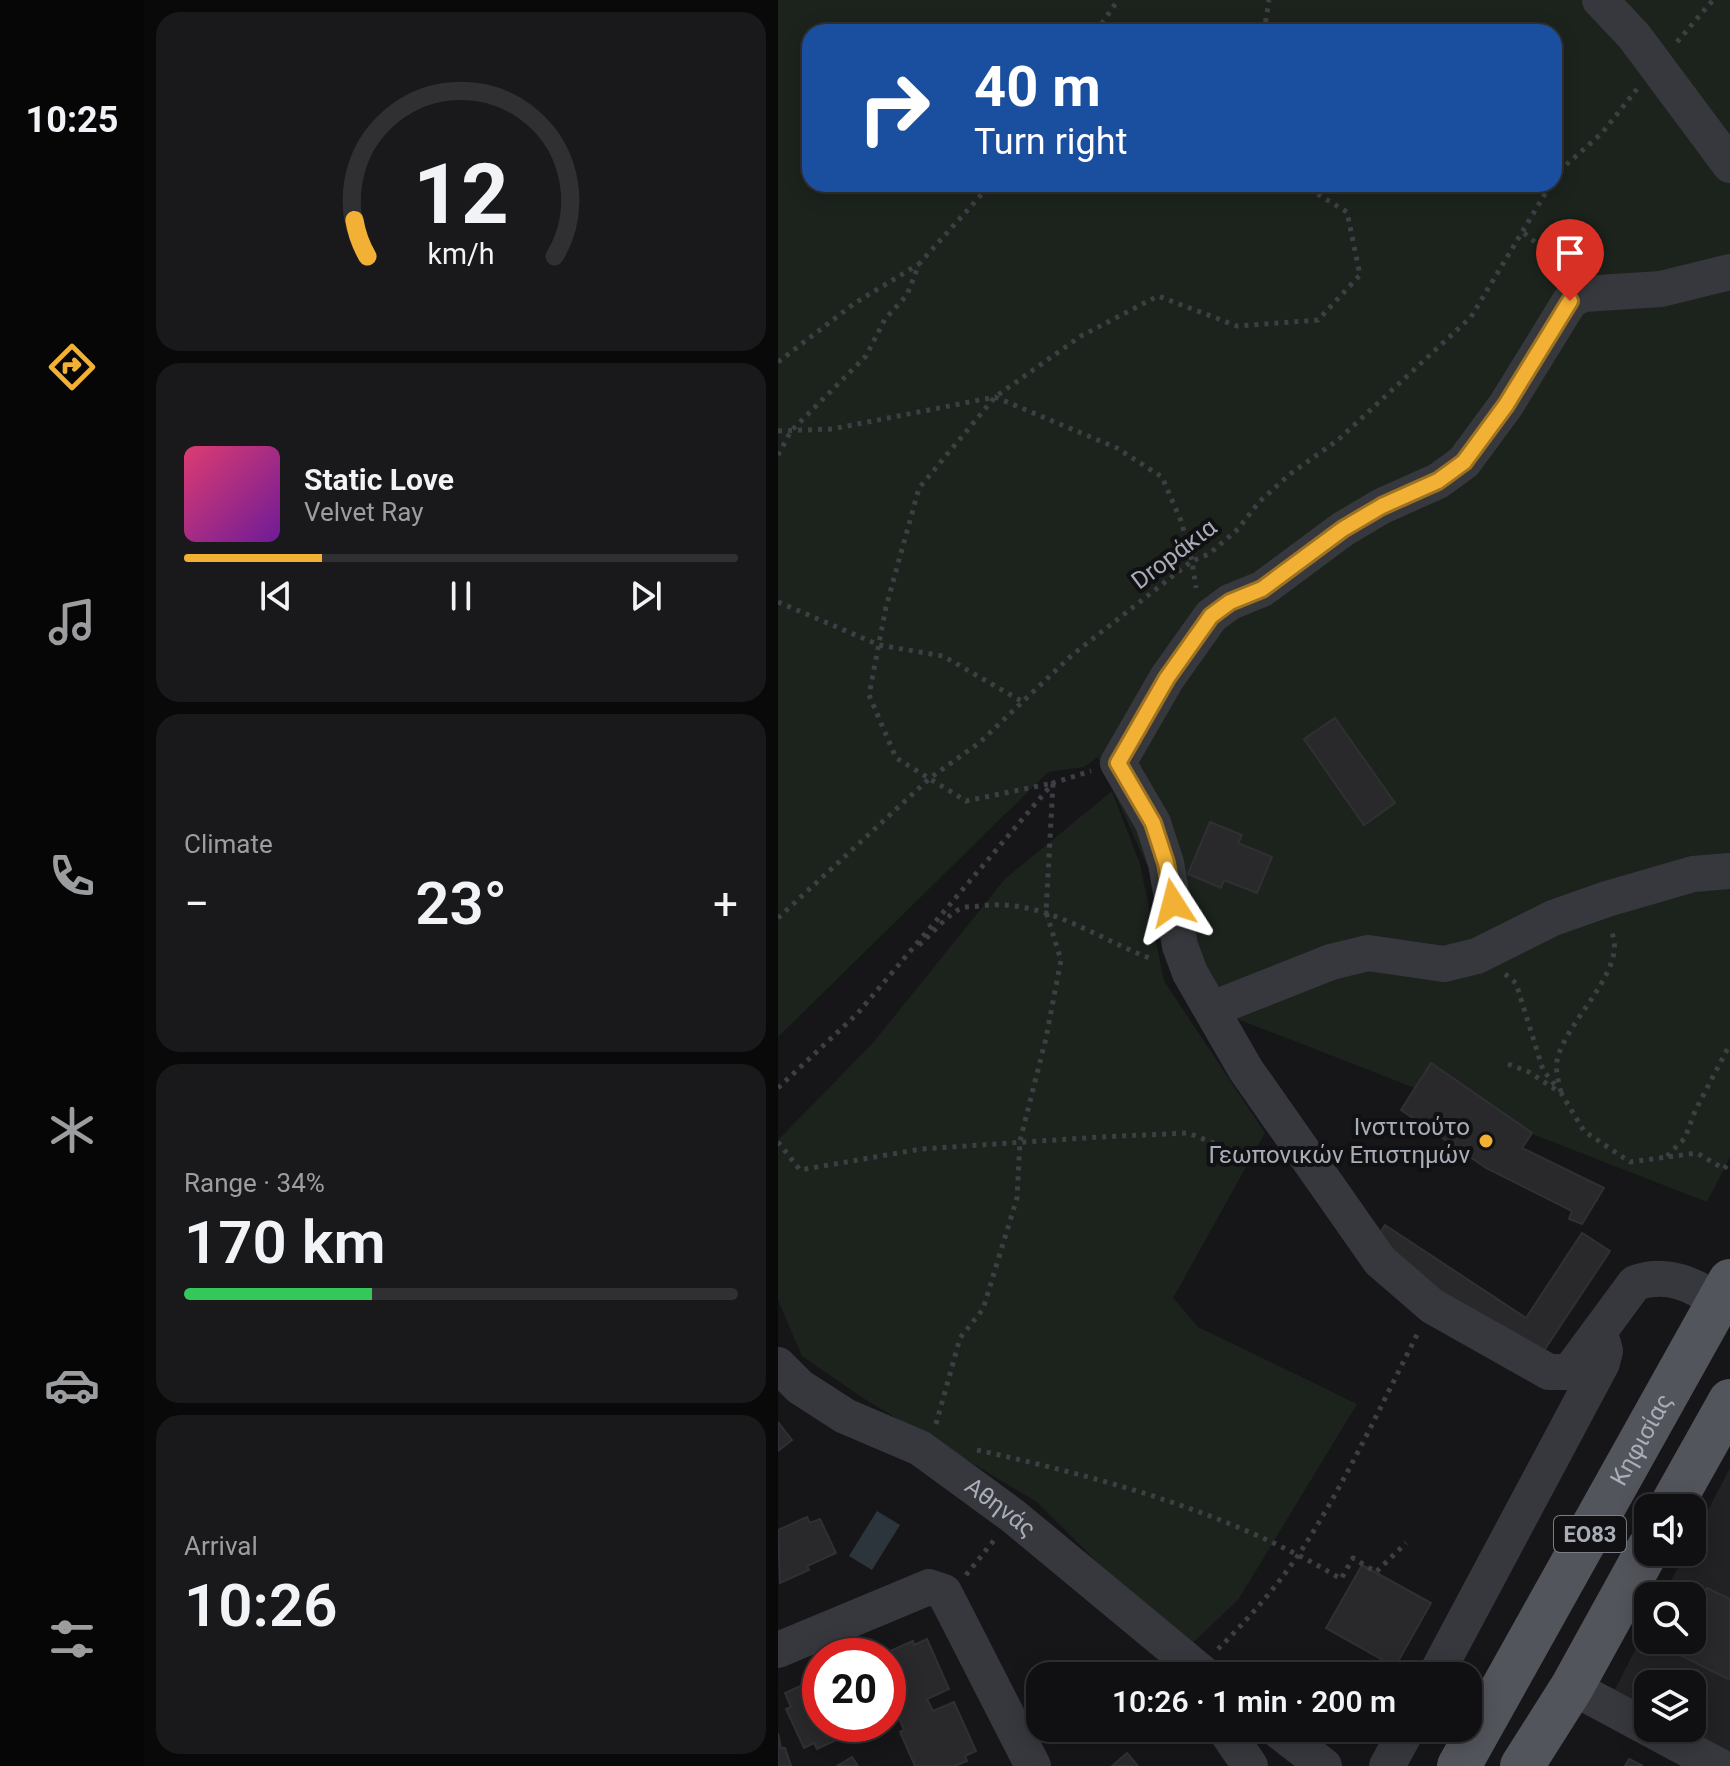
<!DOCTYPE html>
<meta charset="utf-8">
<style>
:root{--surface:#101012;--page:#19191b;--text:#f1f3f6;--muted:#9c9d9f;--line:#303032;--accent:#f2b134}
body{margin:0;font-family:Roboto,sans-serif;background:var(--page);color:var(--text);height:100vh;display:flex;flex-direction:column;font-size:30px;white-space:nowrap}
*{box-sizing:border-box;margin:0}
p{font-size:26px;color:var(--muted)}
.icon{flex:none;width:44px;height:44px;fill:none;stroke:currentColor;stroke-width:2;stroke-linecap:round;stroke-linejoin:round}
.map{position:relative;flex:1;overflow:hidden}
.panel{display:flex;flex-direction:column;gap:12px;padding:12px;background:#09090a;width:634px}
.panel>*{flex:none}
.guide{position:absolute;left:24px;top:24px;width:760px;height:168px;border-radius:24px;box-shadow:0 4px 20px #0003,0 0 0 2px var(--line);background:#1a4fa0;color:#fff;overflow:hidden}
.buttons{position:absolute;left:856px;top:1494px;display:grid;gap:16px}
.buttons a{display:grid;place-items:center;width:72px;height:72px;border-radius:16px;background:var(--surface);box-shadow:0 4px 20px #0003,0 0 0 2px var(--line);font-size:40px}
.speed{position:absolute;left:24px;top:1638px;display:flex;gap:16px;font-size:40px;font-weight:700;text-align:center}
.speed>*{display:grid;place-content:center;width:104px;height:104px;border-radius:50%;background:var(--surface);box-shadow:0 4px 20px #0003,0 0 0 2px var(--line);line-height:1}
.speed .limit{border:12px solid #d22;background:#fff;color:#111}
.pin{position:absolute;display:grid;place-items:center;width:68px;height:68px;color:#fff;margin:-82px -34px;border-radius:50% 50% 50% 0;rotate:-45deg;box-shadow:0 0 8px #0007}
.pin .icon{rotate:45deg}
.me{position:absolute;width:88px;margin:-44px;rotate:351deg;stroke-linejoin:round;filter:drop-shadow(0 0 6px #0008)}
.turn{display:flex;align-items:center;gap:28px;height:168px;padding:0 40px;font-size:36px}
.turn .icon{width:104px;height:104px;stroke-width:2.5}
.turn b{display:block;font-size:56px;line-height:68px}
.big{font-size:60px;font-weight:600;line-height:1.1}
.panel .card{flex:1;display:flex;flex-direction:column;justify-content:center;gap:12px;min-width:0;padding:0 28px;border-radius:24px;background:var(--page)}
.panel .dial{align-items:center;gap:0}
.dial svg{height:208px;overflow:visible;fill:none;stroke:var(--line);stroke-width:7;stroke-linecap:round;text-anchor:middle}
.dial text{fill:var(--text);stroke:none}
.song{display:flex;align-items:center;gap:24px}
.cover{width:96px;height:96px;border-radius:12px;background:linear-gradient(135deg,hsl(340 70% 55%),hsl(280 70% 35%))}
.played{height:8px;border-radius:4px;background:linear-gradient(90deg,var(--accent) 25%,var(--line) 25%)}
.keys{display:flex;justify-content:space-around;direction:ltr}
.heat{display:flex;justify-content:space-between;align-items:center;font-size:44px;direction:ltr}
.charge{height:12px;border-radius:6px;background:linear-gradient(90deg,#34c759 34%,var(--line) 0)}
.trip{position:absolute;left:248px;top:1662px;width:456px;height:80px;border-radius:24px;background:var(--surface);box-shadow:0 4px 20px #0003,0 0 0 2px var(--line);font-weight:600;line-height:80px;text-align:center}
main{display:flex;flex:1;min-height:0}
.menu{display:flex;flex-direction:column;width:144px;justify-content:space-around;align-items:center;background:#060607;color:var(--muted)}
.menu .icon{width:56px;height:56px}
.menu .current{color:var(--accent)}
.menu b{font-size:36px;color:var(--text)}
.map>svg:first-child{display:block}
.built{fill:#222225}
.green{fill:#1c231d;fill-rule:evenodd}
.water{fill:#2c353c}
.building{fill:#29292c;stroke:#303034;stroke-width:2}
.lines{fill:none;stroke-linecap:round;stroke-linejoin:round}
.path{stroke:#3d3f44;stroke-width:5;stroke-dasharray:4 6;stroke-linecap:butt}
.minor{stroke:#37383d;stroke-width:36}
.major{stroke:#53555c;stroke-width:44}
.route-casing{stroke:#9d7322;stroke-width:20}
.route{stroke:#f2b134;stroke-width:14}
.poi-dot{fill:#f2b134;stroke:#111113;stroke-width:3}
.labels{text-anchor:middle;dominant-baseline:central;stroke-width:8;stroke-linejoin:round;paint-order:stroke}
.shield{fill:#111113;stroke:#7b7e86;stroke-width:2}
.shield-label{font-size:22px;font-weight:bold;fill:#a8adb8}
.street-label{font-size:24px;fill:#a8adb8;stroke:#111113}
.poi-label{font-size:24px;fill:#a8adb8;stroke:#111113;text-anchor:end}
</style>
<main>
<nav class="menu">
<b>10:25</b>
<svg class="icon current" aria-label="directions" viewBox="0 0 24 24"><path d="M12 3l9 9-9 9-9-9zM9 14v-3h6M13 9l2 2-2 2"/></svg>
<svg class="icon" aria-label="music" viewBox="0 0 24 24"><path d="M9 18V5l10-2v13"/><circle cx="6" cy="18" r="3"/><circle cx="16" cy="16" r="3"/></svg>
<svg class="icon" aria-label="phone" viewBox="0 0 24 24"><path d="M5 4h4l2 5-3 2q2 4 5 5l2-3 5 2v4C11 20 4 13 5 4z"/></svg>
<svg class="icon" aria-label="climate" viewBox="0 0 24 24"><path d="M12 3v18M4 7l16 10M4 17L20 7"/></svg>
<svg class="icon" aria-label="car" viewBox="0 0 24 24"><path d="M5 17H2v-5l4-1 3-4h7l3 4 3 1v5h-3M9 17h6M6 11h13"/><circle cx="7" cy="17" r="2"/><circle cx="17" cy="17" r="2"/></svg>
<svg class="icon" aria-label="filters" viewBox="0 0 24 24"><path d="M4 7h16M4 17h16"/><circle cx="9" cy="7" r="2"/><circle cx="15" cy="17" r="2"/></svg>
</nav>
<section class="panel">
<div class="card dial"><svg viewBox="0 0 100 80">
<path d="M14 69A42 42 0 1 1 86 69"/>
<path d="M14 69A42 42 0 0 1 9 55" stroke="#f2b134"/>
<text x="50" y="56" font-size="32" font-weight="700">12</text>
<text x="50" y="72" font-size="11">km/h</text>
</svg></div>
<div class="card">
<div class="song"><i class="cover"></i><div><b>Static Love</b><p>Velvet Ray</p></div></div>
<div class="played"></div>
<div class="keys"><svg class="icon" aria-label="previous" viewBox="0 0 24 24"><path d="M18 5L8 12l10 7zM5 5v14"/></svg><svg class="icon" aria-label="pause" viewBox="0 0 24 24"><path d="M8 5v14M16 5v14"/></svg><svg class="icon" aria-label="next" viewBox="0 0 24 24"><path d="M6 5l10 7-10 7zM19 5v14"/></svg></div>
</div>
<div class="card"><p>Climate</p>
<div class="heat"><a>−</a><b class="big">23°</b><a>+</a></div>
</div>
<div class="card"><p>Range · 34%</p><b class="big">170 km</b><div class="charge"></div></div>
<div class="card"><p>Arrival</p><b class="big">10:26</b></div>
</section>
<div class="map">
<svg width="952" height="1766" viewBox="0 0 952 1766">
<rect width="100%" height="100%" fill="#161618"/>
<path class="built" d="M952,1468V1764L890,1728H914V1684H870V1716L834,1695L870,1625V1640H914V1596H885L908,1552H914V1541Z"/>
<path class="green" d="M0,0H952V1157L929,1202L434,1009L320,757L306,767L270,772L0,1037ZM32,32H776V184H32Z
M334,791L362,864L386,981L487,1133L395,1298L420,1327L579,1404L460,1600L407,1650L259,1502L88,1400L24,1356L0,1300V1140L94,1044L227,879Z"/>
<path class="water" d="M99,1511L122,1525L94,1570L71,1556Z"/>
<path class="building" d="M557,718L617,803L586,825L526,739Z
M432,822L464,835L460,843L494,857L479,893L446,880L443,888L410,874Z
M653,1063L754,1133L744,1148L826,1188L804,1224L791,1219L794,1211L708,1168L623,1110Z
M607,1225L748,1318L804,1233L832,1251L761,1358L593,1248Z
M0,1422L14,1440L0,1451Z
M29,1517L32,1523L42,1519L58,1553L29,1566L31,1570L2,1583L0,1530Z
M584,1565L653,1603L617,1667L548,1628Z
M929,1588L952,1599V1680L896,1652L902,1640H914V1617Z
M149,1639L171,1689L149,1699L155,1711L176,1702L198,1751L187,1756L189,1761L177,1766H137L122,1732L126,1730L117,1708L112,1710L110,1705V1656H101L135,1641L136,1645Z
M42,1677V1724H64L69,1735L39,1749L36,1743L26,1748L8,1709L13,1707L7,1693Z
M0,1733L3,1748H7L13,1766H0Z
M349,1753L360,1766H334Z
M74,1757L80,1766H59Z
M851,1759L865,1766H847Z"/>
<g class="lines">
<path class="path" d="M318,32L340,0
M486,32L491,0
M899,42L935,0
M776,180L780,172L824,133L859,89
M746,233L779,260L783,273
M0,362L77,303L141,264
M0,431L54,429L217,397L339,448L384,477L403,521L414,561L418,588
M0,455L13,431L88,356L107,319L129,295L141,264L213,184
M0,602L101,645L165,656L245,702
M0,918L152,778L201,743L294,655L414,561L431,554L460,529L481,502L512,474L560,440L693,317L773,184
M141,945C152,936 170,914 182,909C187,906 196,907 201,906C264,897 317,938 374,959
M727,974L738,983L765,1070L780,1089
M730,1064L751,1072L783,1093L806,1131L852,1162L919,1153L946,1169L952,1161
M0,1088L79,1014L275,783L313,771
M783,1092C781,1083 777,1070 779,1061C786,1022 852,969 833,931
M0,1142L22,1170L143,1149L322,1137L410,1133L464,1154L487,1152
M889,1156L907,1138L917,1111L952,1044
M158,1424L182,1338L205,1309L239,1198L242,1141L268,1038L283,960L268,912L275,783L188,801L118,758L91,695L108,607L141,488L217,397L303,336L380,296L459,326L540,320L582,275L569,212L523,184
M199,1450C325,1478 452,1512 563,1579L575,1558L598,1572L628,1543
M188,1575L217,1539
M440,1649C470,1619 499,1587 523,1551C568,1482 603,1405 641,1331"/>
<g class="minor">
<path d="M822,0L856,36L952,165"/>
<path d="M952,272L883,289L805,294L792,301L728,405L686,462L660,481L604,506L565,529L484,589L452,602L433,616L389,678L340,763L375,823L388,863L402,946L412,973L468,1070L602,1261L654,1306L771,1372H788L795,1367L857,1283C895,1270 920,1289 952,1307"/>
<path d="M434,1009L553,962L590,953L666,964L699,956L775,918L829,899L915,874L952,871"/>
<path id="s1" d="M0,1365L22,1387L67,1416L142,1448L235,1516L428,1676"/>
<path d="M0,1650L151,1587L166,1592L255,1766"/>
<path d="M657,1676L824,1363L827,1351L825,1343"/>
<path d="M794,1687L941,1766"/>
<path d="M446,1728L472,1766"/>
<path d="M497,1728L546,1766"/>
<path d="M609,1766L630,1728"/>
</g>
<g class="major">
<path d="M892,1508L952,1401"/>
<path id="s2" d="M681,1766L952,1281"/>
<path d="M744,1766L794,1687L870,1549"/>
</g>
</g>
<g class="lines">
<defs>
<path id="route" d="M395,903L388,863L375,823L340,763L389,678L433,616L452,602L484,589L565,529L604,506L660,481L686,462L728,405L792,301"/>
</defs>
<use href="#route" class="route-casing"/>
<use href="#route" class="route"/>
</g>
<circle class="poi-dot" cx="708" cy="1141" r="8"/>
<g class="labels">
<rect class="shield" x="776" y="1516" width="72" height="36" rx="6"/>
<g class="shield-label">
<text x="812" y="1534">ΕΟ83</text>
</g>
<g class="street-label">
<text transform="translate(396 554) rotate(-37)">Dropάκια</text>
<text stroke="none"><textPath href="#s2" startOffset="374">Κηφισίας</textPath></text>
<text stroke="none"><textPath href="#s1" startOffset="266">Αθηνάς</textPath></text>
</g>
<g class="poi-label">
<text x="692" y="1127">Ινστιτούτο<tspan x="692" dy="28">Γεωπονικών Επιστημών</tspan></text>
</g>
</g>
</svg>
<div class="buttons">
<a><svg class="icon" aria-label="sound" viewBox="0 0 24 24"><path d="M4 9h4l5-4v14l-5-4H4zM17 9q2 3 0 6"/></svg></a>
<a><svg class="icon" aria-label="search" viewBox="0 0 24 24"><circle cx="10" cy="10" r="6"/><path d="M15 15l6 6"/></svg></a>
<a><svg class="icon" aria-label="layers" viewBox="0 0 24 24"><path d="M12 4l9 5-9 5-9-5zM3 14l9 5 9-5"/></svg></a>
</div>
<div class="speed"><div class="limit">20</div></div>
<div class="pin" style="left:792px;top:301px;background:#d93025"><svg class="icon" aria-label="arrive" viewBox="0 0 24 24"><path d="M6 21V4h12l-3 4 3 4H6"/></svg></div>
<svg class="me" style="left:395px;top:903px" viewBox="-20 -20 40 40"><path d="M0-17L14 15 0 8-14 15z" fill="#f2b134" stroke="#fff" stroke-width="4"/></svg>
<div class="trip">10:26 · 1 min · 200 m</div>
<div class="guide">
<div class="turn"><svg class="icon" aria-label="right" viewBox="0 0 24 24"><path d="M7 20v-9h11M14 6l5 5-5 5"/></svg><div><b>40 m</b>Turn right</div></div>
</div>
</div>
</main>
